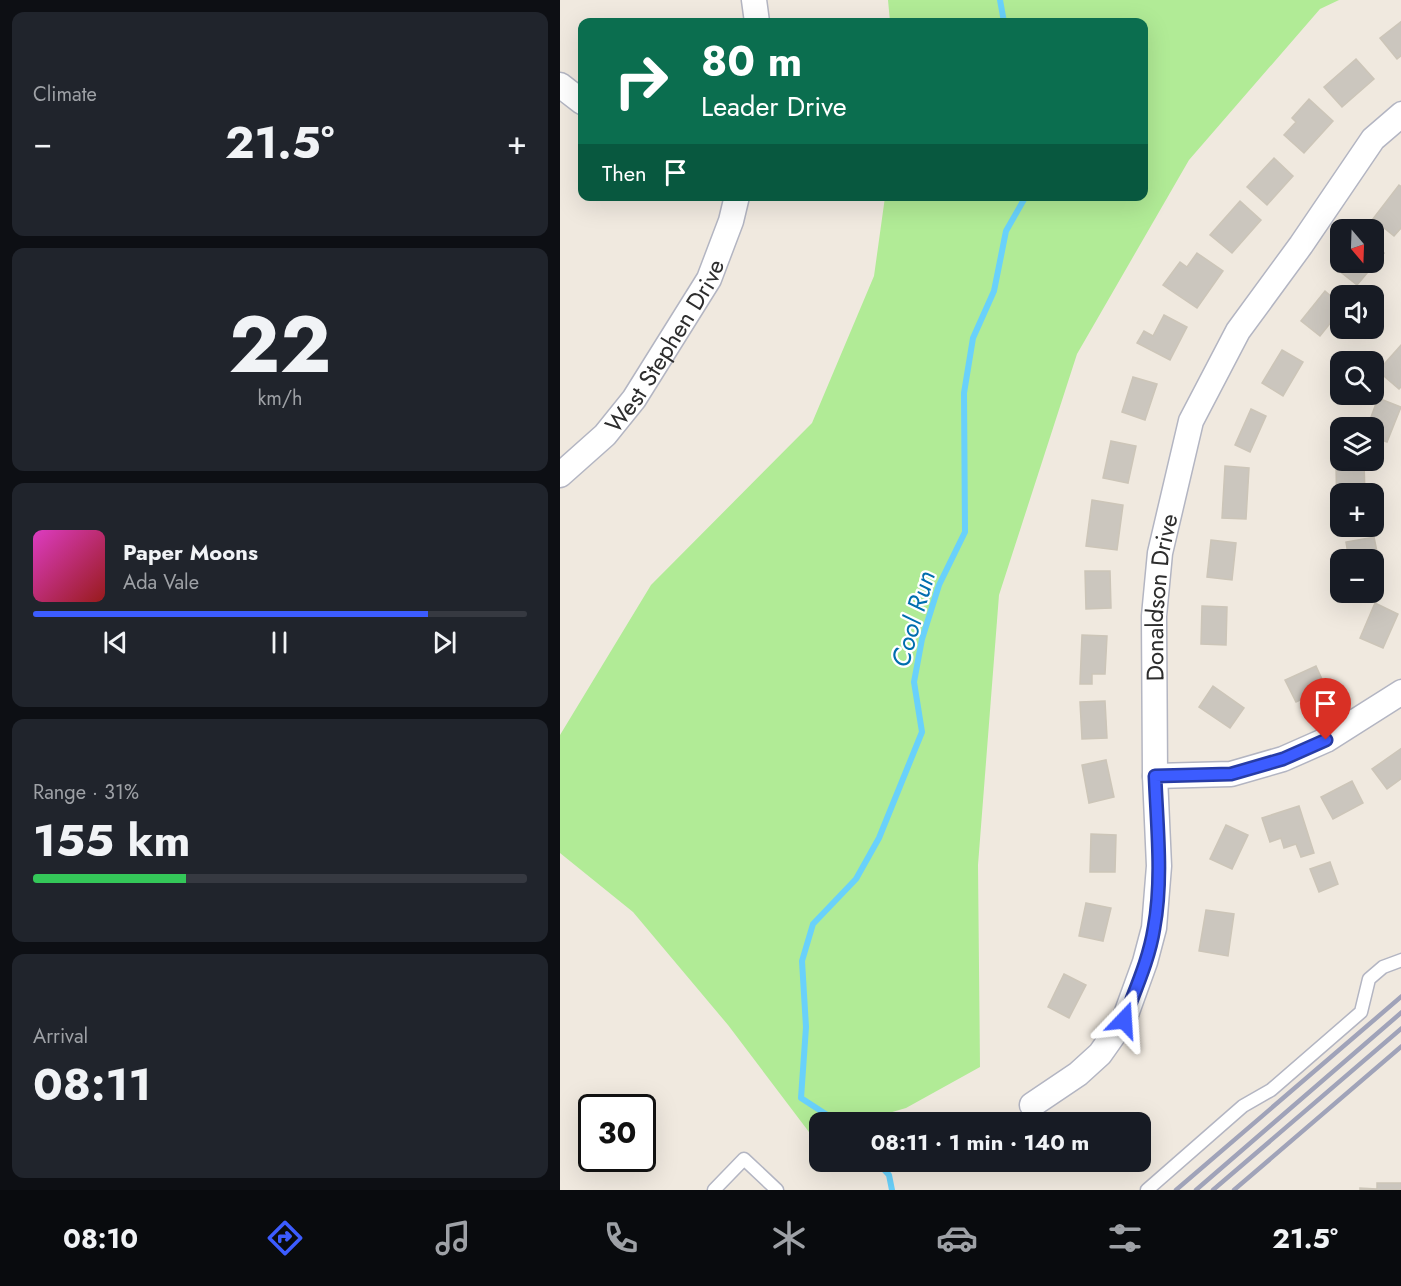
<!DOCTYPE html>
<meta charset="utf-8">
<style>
:root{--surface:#171b24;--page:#20242c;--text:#f1f3f6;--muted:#9ea1a6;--line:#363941;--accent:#3c5cff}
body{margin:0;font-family:Jost,sans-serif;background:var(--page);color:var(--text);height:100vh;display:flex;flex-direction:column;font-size:22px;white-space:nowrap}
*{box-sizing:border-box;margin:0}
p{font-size:20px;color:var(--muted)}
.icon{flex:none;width:33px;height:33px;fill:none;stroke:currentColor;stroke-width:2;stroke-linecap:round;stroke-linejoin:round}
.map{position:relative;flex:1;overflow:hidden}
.panel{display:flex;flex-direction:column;gap:12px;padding:12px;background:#0d0f14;width:560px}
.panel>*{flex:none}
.guide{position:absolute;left:18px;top:18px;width:570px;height:183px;border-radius:12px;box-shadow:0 6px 24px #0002;background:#0b6e4f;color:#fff;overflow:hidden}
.needle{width:39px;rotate:161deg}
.controls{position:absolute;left:770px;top:219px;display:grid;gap:12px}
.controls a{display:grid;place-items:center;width:54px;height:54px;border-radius:12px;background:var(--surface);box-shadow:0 6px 24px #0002;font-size:30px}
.speed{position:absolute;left:18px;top:1094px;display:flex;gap:12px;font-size:30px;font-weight:700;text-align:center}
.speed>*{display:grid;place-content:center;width:78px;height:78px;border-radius:50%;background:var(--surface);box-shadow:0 6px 24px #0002;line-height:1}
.speed .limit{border:3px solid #111;border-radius:9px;background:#fff;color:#111}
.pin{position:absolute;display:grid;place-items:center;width:51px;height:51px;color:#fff;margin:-62px -26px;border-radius:50% 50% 50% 0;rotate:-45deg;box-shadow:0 0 6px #0007}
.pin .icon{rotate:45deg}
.me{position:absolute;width:66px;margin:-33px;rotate:20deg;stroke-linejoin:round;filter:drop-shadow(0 0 4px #0008)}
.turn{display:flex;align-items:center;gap:21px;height:126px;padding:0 24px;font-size:27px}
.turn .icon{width:78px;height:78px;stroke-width:2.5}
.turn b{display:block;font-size:42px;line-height:51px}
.then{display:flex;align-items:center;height:57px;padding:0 24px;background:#0003;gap:12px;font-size:22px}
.big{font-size:45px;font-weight:700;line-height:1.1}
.panel .card{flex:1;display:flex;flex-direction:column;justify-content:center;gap:9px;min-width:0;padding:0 21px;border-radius:12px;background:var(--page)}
.panel .dial{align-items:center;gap:0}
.dial b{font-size:78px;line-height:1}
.song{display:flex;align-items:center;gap:18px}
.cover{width:72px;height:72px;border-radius:9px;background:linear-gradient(135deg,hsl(310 70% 55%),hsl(0 70% 35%))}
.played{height:6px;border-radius:3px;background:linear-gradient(90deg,var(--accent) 80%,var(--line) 80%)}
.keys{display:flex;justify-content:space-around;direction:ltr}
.heat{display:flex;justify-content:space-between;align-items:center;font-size:33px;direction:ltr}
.charge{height:9px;border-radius:4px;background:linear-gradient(90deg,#34c759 31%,var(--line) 0)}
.trip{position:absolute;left:249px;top:1112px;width:342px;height:60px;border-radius:12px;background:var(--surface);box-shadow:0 6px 24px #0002;font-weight:700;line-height:60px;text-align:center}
.tabs{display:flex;height:96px;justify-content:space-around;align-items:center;background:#090b0e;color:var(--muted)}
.tabs .icon{width:42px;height:42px}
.tabs .selected{color:var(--accent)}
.tabs b{font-size:27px;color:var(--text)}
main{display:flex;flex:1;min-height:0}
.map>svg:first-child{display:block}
.green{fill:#b1eb96}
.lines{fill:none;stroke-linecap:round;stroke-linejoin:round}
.stream{stroke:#69d1fb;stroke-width:6}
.building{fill:#cbc6be;stroke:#ccc5b8;stroke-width:1.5}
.lane-casing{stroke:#b3b5c2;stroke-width:15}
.street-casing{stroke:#b3b5c2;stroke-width:27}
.lane{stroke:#fff;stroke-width:12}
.street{stroke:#fff;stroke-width:24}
.rail{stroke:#a0a3b9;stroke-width:4.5}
.route-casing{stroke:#273ca6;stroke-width:15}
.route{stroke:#3c5cff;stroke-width:10}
.labels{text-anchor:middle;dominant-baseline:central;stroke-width:4.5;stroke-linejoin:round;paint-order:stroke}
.street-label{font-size:24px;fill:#2d2d2d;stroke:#fff}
.water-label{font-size:26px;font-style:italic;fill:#006eae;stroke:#fff}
</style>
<main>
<section class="panel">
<div class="card"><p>Climate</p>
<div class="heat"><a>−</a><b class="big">21.5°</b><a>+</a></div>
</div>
<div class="card dial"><b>22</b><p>km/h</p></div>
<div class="card">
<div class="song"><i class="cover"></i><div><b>Paper Moons</b><p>Ada Vale</p></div></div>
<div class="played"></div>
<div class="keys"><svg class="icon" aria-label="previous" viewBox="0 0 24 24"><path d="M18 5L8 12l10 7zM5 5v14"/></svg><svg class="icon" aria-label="pause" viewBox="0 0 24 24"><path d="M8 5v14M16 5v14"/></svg><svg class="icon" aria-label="next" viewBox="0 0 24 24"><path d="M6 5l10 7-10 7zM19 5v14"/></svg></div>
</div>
<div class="card"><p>Range · 31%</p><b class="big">155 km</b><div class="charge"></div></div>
<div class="card"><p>Arrival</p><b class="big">08:11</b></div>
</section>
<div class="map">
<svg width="842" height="1190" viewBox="0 0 842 1190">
<rect width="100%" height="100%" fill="#f0e9df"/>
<path class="green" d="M328,0H779L760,9L629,160L517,354L439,595L418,865L420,1067L346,1108L298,1122H260L259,1133L252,1136L168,1025L73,912L0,853V735L91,585L252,423L314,276L325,197L584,196V22H330Z"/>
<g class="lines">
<path class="stream" d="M440,0L444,22
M278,1122L241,1098L246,1027L242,961L253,924L296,879L319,838L362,732L354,682L362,639L379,585L405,532L404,393L413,338L434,291L446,231L466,196
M316,1161L329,1175L332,1190"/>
</g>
<path class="building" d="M842,21V55L837,59L820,38Z
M796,59L814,79L782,107L764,87Z
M749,99L773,121L744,153L724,135L736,122L732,118Z
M714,158L733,176L707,205L687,187Z
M839,185L842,187V227L834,236L813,219Z
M680,201L701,220L672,253L650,235Z
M813,243L824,253L797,285L777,269L782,262H813Z
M637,253L663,271L637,308L603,285L620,262L627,267Z
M765,291L780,304V311L760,336L741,321Z
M604,315L627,327L610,360L577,343L584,331L593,336Z
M842,344V386L839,389L818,371Z
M722,350L743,362L723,396L702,383Z
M573,377L597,384L585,420L562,412Z
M818,398L841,407L827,442L813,437V428H807Z
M691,409L706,416L690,452L675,445Z
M551,441L576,446L568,483L543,478Z
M804,464L805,494H780V520H777L776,465Z
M665,466L689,468L686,519L662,518Z
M532,500L563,505L557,550L526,546Z
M814,537L822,577L813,579V560H789L786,542Z
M651,540L676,543L672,580L647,577Z
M525,571H550L551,608L526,609Z
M815,603L838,614L823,648L800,638Z
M642,606L667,607L666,645L641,644Z
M522,635L547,636L545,674H532V684H520Z
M756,666L766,688L736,702L725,680Z
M653,686L684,708L670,728L639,707Z
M545,701L547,738L522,739L520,702Z
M842,748V778L827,789L812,769Z
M546,760L554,797L529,803L522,765Z
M792,781L803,803L773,819L761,797Z
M739,806L754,853L741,857L736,844L724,848L721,838L710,842L702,818Z
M666,825L688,835L672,869L650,859Z
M531,834L556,835L555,872H530Z
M770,862L778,884L759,892L750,869Z
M526,903L551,908L543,941L519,936Z
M646,910L674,914L668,956L639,951Z
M504,974L526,985L509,1018L488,1007Z
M817,1183H842V1190H800V1188L817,1189Z"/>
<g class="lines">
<defs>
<path id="lane" d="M154,1190L184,1159L217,1190
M587,1190L683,1106L711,1090L801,1012L809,979L823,967L842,960"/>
<g id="street">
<path d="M194,0L197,22"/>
<path d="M0,85L22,102"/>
<path id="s1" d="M0,475L45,435L74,399L149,279L171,221L177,196"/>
<path d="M595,776L671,774L723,759L766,740L842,692"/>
<path id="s2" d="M472,1105L518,1074L540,1054L564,1020L585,962L594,928L599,866L595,776L594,616L600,553L631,421L678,331L741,245L813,139L842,114"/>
</g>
</defs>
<use href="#lane" class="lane-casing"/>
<use href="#street" class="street-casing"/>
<use href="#lane" class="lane"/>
<use href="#street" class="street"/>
<path class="rail" d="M616,1190L842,996
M636,1190L842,1012
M653,1190L842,1028
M674,1190L842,1046"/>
</g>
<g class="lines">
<defs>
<path id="route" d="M564,1020C575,990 589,960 594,928C603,879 597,826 595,776L671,774L723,759L766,740"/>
</defs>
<use href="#route" class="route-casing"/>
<use href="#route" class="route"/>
</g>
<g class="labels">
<g class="street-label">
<text stroke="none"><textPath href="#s1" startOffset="168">West Stephen Drive</textPath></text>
<text stroke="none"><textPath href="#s2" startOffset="555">Donaldson Drive</textPath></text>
</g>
<g class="water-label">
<text transform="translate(353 619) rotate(-74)">Cool Run</text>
</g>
</g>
</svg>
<div class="controls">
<a><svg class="needle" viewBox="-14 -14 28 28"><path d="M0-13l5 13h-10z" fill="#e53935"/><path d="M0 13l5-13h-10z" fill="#9ea1a6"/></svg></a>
<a><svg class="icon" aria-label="sound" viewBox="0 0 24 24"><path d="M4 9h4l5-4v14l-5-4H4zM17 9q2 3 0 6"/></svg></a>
<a><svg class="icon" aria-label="search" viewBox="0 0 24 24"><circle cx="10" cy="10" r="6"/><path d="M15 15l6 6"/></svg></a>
<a><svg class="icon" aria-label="layers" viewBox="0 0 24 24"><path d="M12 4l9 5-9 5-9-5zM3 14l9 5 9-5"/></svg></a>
<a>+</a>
<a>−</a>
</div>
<div class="speed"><div class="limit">30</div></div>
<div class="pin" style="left:766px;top:740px;background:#d93025"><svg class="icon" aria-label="arrive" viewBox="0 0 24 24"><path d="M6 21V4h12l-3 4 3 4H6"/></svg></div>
<svg class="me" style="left:564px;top:1020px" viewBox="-20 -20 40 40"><path d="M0-17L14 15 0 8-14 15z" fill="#3c5cff" stroke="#fff" stroke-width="4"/></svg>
<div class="trip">08:11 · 1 min · 140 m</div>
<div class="guide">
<div class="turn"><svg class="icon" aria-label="right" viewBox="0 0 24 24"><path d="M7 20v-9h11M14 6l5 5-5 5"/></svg><div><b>80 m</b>Leader Drive</div></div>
<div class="then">Then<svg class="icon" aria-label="arrive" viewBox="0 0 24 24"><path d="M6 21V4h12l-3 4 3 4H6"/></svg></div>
</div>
</div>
</main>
<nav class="tabs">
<b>08:10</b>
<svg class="icon selected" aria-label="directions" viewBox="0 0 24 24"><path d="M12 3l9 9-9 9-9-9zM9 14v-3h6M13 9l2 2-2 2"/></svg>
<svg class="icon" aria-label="music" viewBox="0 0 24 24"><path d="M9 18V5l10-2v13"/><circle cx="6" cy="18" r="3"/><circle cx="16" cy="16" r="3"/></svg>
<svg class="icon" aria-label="phone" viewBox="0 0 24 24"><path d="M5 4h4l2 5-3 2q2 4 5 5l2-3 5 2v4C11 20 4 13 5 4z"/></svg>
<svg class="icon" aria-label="climate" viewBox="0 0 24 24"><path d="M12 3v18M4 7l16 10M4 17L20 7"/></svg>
<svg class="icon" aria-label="car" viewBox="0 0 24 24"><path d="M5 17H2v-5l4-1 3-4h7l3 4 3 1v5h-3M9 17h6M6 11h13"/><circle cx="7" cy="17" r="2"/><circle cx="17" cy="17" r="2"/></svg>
<svg class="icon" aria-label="filters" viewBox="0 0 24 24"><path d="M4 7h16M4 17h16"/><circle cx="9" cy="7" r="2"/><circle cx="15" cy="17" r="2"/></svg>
<b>21.5°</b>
</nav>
